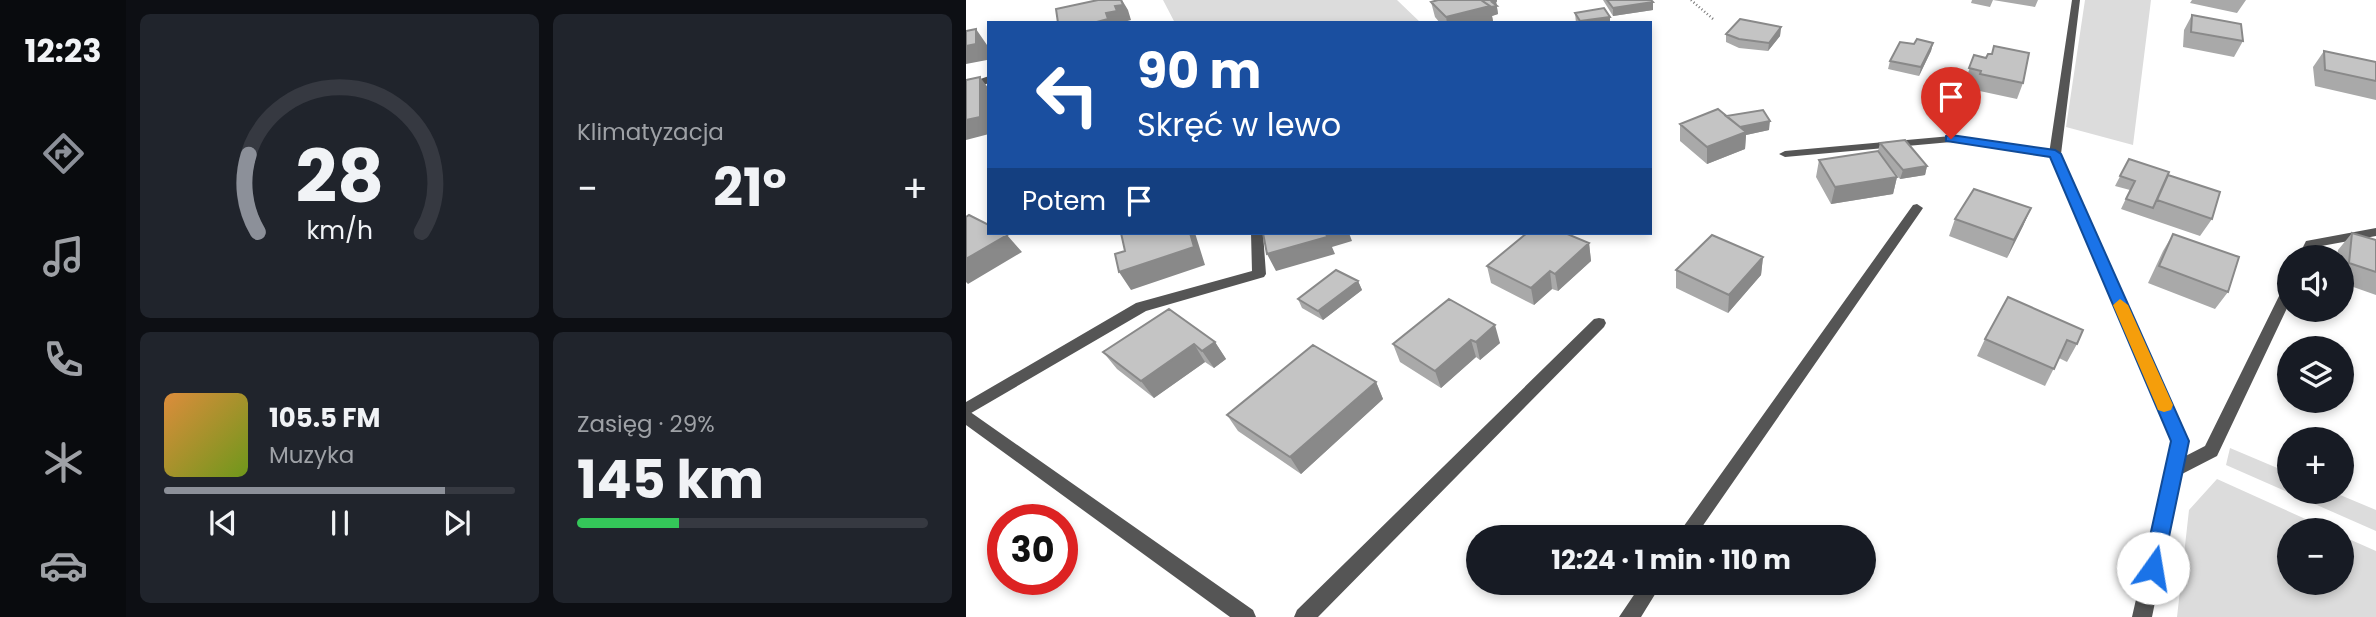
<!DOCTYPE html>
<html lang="pl">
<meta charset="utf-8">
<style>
:root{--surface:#171b24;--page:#20242c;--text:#f1f3f6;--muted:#9ea1a6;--line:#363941;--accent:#8c9099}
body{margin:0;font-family:Poppins,sans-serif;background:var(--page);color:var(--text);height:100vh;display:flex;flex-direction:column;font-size:26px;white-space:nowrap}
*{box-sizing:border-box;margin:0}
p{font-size:23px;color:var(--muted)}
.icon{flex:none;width:38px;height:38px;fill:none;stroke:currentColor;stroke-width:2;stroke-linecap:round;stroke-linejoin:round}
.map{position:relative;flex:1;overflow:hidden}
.side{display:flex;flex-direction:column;gap:14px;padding:14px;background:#0d0f14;width:840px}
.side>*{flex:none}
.guide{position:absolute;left:21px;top:21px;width:665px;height:214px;border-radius:0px;box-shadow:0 4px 10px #0003;background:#1a4fa0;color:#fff;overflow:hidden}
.fabs{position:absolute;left:1311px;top:245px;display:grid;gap:14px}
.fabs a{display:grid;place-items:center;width:77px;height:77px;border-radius:50%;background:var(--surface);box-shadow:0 4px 10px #0003;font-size:35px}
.speed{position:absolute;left:21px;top:504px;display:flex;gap:14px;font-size:35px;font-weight:700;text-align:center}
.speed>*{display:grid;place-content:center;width:91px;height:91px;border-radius:50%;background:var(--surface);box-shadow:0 4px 10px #0003;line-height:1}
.speed .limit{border:10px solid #d22;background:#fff;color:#111}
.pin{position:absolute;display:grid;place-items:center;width:60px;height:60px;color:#fff;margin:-72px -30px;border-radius:50% 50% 50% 0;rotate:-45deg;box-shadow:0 0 7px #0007}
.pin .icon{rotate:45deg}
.me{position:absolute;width:77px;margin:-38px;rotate:13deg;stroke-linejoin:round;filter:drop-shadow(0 0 5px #0008)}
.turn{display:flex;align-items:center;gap:24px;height:147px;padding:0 35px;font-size:32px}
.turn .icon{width:91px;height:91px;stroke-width:2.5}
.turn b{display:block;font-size:49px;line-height:60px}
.then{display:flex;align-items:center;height:66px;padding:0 35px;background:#0003;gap:14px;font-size:26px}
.big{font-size:52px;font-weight:700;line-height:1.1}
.side .tile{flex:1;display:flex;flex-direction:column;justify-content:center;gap:10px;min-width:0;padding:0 24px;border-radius:10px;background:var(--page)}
.side .dial{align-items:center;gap:0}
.dial svg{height:182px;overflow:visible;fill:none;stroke:var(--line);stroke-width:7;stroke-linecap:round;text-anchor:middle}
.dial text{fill:var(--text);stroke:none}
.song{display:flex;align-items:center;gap:21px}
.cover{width:84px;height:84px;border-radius:10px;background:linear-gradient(135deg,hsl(30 70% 55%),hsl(80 70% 35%))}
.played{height:7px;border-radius:4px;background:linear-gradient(90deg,var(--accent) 80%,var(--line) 80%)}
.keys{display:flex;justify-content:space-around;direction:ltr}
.heat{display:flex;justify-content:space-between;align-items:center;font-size:38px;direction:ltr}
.charge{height:10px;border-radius:5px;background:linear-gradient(90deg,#34c759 29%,var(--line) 0)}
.side .tiles{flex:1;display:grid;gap:14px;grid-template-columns:repeat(2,1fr)}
.trip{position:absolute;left:500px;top:525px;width:410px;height:70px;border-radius:35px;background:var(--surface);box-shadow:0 4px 10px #0003;font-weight:700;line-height:70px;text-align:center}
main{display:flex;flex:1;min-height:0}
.menu{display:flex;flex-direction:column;width:126px;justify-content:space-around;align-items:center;background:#090b0e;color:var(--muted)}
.menu .icon{width:49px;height:49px}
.menu .on{color:var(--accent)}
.menu b{font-size:32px;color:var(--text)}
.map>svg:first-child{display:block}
.green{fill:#dcdcdc}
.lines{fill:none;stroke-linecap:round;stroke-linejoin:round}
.path{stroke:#777;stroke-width:2.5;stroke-dasharray:1 2.5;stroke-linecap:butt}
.lane{fill:#555;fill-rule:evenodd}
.street{fill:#555;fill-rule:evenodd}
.wall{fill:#a9a9a9}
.shaded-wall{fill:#898989}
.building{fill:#c4c4c4;stroke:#898989;stroke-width:2}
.route{fill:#1a73e8;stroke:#114b97;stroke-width:2}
.slow{fill:#f59e0b}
</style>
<main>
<nav class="menu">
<b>12:23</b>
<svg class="icon on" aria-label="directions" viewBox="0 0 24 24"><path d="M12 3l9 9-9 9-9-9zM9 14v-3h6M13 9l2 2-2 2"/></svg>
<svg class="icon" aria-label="music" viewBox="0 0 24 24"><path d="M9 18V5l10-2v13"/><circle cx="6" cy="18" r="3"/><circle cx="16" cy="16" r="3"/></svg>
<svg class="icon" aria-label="phone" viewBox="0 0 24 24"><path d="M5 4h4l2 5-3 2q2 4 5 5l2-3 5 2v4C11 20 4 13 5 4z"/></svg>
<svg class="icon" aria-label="climate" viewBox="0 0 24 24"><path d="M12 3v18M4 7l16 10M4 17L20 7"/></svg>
<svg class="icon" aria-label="car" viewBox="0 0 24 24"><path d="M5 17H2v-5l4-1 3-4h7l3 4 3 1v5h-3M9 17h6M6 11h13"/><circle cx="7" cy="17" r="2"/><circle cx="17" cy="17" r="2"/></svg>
</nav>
<section class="side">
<div class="tiles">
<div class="tile dial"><svg viewBox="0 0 100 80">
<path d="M14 69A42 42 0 1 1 86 69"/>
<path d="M14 69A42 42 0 0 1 10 35" stroke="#8c9099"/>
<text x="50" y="56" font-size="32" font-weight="700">28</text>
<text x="50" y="72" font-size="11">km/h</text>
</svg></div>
<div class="tile"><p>Klimatyzacja</p>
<div class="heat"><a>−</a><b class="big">21°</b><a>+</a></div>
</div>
<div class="tile">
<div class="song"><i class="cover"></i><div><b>105.5 FM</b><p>Muzyka</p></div></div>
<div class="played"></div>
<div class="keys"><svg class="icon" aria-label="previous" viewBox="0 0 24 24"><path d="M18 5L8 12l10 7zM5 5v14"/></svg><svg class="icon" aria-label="pause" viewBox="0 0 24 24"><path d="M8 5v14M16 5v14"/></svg><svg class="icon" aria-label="next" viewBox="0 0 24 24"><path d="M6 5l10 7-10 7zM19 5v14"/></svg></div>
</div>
<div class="tile"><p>Zasięg · 29%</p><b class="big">145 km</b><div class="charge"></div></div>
</div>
</section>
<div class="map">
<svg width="1410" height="617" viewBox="0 0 1410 617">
<rect width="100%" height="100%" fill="#fff"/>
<path class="green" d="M197,0H431L455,23H209Z
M1119,0H1185L1167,145L1100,127Z
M1264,448L1323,473V492H1367L1410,510V531L1260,465Z
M1251,479L1364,530H1323V583H1376V536L1410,551V617H1211L1223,510Z"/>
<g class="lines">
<path class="path" d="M725,0L747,19"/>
<path class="lane" d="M23,76V83L0,91V84Z
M985,136L1089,151L1095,154L1089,157L985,142L819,157L813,154L819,151Z
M1410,228V236L1350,247L1345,257H1332L1340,241Z
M285,233H297L300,274L298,277L180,311L0,416V402L170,303L286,271Z
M1323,285V304L1251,456L1216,474L1210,476L1204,474L1202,469L1204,464L1239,446L1316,290Z
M633,318L638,319L640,323L638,327L352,617H328L331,610L628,319Z"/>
<path class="street" d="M1106,0H1114L1095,154L1222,441L1186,617H1166L1206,441L1083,154Z
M951,204L957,208L955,211L729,537H710L947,205Z
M0,409L287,610L290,617H264L0,425Z
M676,583H696L675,617H653Z"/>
</g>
<path class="wall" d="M637,0H685L687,2V10L647,16Z
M1006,0H1072L1069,7L1027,0L1024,7L1005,3Z
M1226,0H1280L1271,13L1224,3Z
M530,1L532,14L526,16L527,21L522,23H474L469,17L465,2Z
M609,13L644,17V23H610Z
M1226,15L1277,41L1268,57L1217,47L1218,30Z
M815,27L814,36L802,51L773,48L760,42V34Z
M967,43L965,51L953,76L922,69L924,61L948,44Z
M1358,51L1410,62V100L1349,86L1347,67Z
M1008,55L1057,83L1051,99L1009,90L1010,87L998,85Z
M760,116L803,130L780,135L779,149L741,164L714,141V124Z
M914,143L961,166L959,175L934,179L920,162L931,177L927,194L865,204L850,177L853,160L912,151Z
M1163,159L1197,184L1202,175L1246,219L1234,236L1155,209L1164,190L1149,186Z
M1065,208L1057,226L1041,258L983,236L989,219Z
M1386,233L1410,240V295L1376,283V257H1371L1372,250Z
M1207,234L1262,292L1249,309L1182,283L1197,251Z
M623,243L625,261L592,291L586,289L568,305L525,283L521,266Z
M797,257L795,275L762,313L710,288V270Z
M392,281L396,290L357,320L336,308L332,299Z
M1042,297L1111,344L1101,362L1093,358L1079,386L1011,356L1019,339Z
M483,299L534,343L514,360L510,357L475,388L434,362L427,344Z
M249,342L260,359L248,368L239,362L188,398L151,369L137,352Z
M410,382L417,399L335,474L272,431L261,415Z"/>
<path class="shaded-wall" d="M155,0H156L162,10L165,20L158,22V23H127L149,6Z
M530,1L532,14L526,16L527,21L522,23H481L480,17Z
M687,2V10L647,16V8Z
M644,17V23H614V21Z
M815,27L814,36L802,51L803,43Z
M10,29L21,45V60L0,64V46Z
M967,43L965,51L953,76L955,67Z
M14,77L23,89V134L0,140V120Z
M804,121L803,130L780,135L779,149L741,164V147L766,129Z
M961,166L959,175L934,179L937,170Z
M931,177L927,194L865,204L869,187Z
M1065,208L1057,226L1041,258L1048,240Z
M224,233H229L239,265L165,290L153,272Z
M360,233H383L386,241L366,247L369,254L310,271L301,254Z
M41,235L56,252L2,284L0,282V259Z
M623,243L625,261L592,291L589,274Z
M797,257L795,275L762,313L763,295Z
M584,271L586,289L568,305L565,288Z
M392,281L396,290L357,320L352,311Z
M529,325L534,343L514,360L510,342Z
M505,340L510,357L475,388L469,371Z
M249,342L260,359L248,368L236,351Z
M228,344L239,362L188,398L175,381Z
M410,382L417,399L335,474L324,457Z"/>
<path class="building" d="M132,0H155L157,5L149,6L151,11L140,13L142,19L127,23H92L90,9Z
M472,0H515L524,6L480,17L465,2Z
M515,0H530V1L526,2L531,6L525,7Z
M641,0H685L687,2L647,8Z
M638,8L644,17L614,21L609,13Z
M1226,15L1275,24L1277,41L1225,32Z
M774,19L815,27L803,43L773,39L760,34Z
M10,29V44L0,46V31Z
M951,39L967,43L955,67L924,61L934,42L948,44Z
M1028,46L1063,53L1057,83L1014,74L1015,71L1003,68L1008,55L1020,58L1022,54H1026Z
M1358,51L1410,62V81L1359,70Z
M14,77V117L0,120V80Z
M752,109L780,132L741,147L714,124Z
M797,110L804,121L774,127L760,116Z
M939,140L961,166L937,170L914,143Z
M912,151L931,177L869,187L853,160Z
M1163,159L1203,172L1187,208L1160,199L1169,181L1154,176Z
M1202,175L1254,192L1246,219L1191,200Z
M1008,189L1065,208L1048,240L989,219Z
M3,215L23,225V233H37L41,235L0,259V217Z
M155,233H224L228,247L153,272L149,254L159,251Z
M297,233H360L361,237L301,254Z
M561,233H599L623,243L589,274L584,271L565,288L521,266Z
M1386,233L1410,240V272L1383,263Z
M1207,234L1273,257L1262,292L1193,266Z
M746,235L797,257L763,295L710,270Z
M370,270L392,281L352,311L332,299Z
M1042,297L1117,330L1111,344L1101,340L1088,369L1019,339Z
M483,299L529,325L510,342L505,340L469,371L427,344Z
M203,309L249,342L236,351L228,344L175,381L137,352Z
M347,345L410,382L324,457L261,415Z"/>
<path class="route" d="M985,135L1089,150L1095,154L1223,441L1195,575L1187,578L1180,575L1177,568L1205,441L1084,157L980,141V136Z"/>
<path class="slow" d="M1154,299L1162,305L1207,405L1205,410L1198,412L1192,410L1190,405L1147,305Z"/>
</svg>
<div class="fabs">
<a><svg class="icon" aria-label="sound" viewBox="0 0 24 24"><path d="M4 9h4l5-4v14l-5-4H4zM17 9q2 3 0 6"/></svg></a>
<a><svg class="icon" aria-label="layers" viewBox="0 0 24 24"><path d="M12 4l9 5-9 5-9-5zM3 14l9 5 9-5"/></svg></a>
<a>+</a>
<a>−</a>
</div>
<div class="speed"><div class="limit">30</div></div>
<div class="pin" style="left:985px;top:139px;background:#d93025"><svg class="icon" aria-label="arrive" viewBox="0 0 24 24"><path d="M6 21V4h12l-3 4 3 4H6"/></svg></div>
<svg class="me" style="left:1187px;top:568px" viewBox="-20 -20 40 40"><circle r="19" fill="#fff"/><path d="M0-13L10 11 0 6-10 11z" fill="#1a73e8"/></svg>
<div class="trip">12:24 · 1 min · 110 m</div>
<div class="guide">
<div class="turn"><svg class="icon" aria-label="left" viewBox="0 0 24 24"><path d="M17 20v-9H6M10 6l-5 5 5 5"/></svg><div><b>90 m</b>Skręć w lewo</div></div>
<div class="then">Potem<svg class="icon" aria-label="arrive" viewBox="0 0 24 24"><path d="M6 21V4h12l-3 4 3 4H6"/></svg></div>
</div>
</div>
</main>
